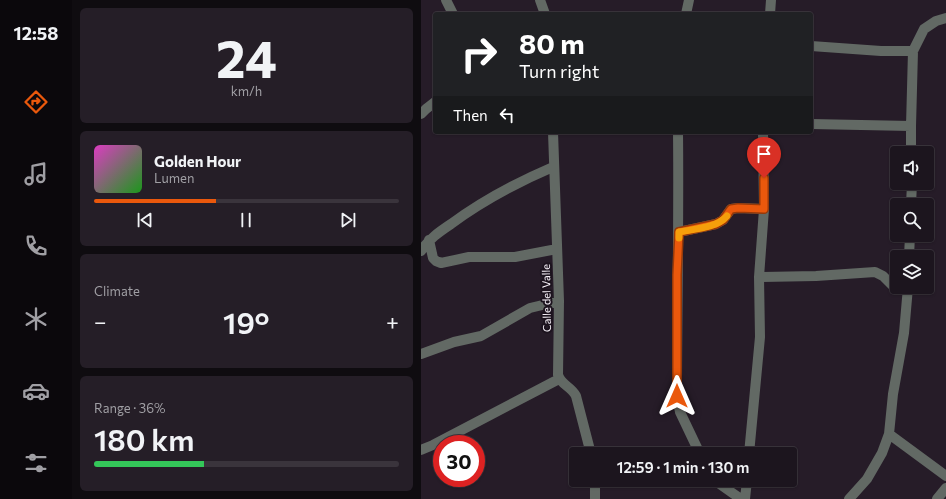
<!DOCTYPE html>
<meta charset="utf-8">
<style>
:root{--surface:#1c151e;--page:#251e27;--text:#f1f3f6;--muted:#a09fa4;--line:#3a343c;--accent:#ea580c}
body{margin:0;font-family:Commissioner,sans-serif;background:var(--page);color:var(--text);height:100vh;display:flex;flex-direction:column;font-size:15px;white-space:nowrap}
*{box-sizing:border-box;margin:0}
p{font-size:13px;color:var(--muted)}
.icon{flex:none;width:22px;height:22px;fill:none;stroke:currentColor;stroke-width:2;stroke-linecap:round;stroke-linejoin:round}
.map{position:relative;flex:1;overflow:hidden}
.side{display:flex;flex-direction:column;gap:8px;padding:8px;background:#0f0c10;width:349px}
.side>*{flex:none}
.banner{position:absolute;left:12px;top:12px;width:380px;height:122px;border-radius:4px;box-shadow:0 1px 3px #0004,0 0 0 1px var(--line);background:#202124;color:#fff;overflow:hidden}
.tools{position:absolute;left:469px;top:146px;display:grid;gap:8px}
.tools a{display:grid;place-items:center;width:44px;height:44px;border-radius:4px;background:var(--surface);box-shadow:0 1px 3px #0004,0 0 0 1px var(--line);font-size:20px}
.speed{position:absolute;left:12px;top:435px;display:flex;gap:8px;font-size:20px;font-weight:700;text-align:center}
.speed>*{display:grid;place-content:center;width:52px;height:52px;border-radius:50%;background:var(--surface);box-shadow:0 1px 3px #0004,0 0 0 1px var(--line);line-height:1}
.speed .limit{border:6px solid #d22;background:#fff;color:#111}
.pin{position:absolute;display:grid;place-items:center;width:34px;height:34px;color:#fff;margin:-41px -17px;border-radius:50% 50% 50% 0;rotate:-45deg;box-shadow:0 0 4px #0007}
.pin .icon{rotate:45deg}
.me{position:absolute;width:44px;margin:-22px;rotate:0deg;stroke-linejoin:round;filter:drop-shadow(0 0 3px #0008)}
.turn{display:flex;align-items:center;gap:14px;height:84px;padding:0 20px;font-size:18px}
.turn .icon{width:52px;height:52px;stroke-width:2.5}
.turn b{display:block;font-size:28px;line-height:34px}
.then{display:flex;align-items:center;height:38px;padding:0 20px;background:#0003;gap:8px;font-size:15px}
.big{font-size:30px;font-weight:600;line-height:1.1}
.side .widget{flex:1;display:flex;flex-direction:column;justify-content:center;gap:6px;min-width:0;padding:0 14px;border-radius:6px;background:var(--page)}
.side .dial{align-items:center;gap:0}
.dial b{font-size:52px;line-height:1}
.song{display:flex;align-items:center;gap:12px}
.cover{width:48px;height:48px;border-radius:6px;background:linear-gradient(135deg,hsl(310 70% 55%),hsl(120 70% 35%))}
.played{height:4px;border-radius:2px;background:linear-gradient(90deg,var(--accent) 40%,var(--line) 40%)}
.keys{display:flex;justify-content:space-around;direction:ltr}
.heat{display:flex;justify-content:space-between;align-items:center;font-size:22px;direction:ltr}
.charge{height:6px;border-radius:3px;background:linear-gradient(90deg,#34c759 36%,var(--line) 0)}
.trip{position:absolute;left:148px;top:447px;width:228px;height:40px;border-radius:4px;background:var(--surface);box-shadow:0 1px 3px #0004,0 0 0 1px var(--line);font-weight:600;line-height:40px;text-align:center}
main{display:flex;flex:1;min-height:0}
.tabs{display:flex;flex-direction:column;width:72px;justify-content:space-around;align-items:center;background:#0b080c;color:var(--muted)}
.tabs .icon{width:28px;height:28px}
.tabs .current{color:var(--accent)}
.tabs b{font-size:18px;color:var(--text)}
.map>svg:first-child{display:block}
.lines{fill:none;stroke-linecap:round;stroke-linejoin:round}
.street{stroke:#626964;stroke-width:10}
.route-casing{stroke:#983908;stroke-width:10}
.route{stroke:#ea580c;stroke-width:7}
.slow{stroke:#f59e0b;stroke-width:7}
.labels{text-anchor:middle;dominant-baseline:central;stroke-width:4;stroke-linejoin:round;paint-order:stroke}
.street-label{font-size:11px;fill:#f5eff7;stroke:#1c131e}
</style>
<main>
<nav class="tabs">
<b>12:58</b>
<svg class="icon current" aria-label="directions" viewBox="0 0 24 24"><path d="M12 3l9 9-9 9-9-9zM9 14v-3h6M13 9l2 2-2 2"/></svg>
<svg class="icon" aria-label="music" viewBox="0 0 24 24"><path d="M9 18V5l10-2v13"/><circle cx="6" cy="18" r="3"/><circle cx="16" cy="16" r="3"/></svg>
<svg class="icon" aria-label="phone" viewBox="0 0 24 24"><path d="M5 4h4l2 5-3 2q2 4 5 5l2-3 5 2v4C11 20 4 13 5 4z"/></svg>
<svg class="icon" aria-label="climate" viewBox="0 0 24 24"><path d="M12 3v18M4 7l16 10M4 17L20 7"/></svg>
<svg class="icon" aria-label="car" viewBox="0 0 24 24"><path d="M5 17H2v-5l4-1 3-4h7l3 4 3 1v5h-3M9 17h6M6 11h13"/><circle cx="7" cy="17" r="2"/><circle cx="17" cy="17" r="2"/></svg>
<svg class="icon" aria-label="filters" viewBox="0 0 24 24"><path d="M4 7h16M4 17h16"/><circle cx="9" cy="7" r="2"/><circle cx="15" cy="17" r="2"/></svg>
</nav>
<section class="side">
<div class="widget dial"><b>24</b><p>km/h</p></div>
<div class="widget">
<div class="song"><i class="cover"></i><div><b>Golden Hour</b><p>Lumen</p></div></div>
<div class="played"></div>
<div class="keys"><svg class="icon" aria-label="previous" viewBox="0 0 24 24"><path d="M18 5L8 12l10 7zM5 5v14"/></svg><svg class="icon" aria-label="pause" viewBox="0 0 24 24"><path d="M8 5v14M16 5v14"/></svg><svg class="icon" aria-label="next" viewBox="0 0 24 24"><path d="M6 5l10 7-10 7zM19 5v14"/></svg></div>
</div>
<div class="widget"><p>Climate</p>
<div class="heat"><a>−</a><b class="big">19°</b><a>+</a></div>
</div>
<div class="widget"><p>Range · 36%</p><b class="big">180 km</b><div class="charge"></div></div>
</section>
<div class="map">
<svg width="525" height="499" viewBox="0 0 525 499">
<rect width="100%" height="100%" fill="#261c28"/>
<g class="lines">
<path class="street" d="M25,0L32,14
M119,0L124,14
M265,14L268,0
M349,14L350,0
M390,46L460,51H492
M0,114L5,109L14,102
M390,124L490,126
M132,132L138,301L137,375C141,386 150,386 155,396L170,454
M257,132C258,220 256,308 256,396L259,412L279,454
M490,153V126L492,51L503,29L515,21L525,18
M490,205L491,183
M258,232L295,224L302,220L310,209L317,208L343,209
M8,240L12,258L15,261L20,263L48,257H94L136,249
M0,251C8,239 18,232 30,224C61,201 97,182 132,167
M488,257L489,235
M338,277L395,276L454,272L462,276L472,286L476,287
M0,354L33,342L60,336L109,308L138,301
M468,434L525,476
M0,450L12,445L138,379
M328,454L339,337L338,277L343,209L342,132
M174,480V499
M254,480L269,483L274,480
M293,480L320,499
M324,499L326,480
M428,499L446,479L461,453L468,434L472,394L483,333L487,287
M516,499L525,488"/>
</g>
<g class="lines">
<defs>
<path id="route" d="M256,396V275L258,232L295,224L302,220L310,209L317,208L343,209V178"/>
</defs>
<use href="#route" class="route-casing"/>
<use href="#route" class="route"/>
<path class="slow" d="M258,238V232C273,229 296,228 306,216"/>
</g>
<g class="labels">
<g class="street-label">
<text transform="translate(125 298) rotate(-91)">Calle del Valle</text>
</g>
</g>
</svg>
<div class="tools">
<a><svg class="icon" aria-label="sound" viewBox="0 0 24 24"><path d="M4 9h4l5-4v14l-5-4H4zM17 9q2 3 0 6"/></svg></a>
<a><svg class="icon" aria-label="search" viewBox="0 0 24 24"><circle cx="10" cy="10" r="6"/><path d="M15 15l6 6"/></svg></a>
<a><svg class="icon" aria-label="layers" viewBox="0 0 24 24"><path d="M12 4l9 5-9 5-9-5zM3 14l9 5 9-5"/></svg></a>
</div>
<div class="speed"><div class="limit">30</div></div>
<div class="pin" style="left:343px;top:178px;background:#d93025"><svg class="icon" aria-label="arrive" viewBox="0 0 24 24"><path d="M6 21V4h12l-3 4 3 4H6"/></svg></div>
<svg class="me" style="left:256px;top:396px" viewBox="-20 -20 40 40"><path d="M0-17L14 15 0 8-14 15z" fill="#ea580c" stroke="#fff" stroke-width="4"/></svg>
<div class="trip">12:59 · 1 min · 130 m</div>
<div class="banner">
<div class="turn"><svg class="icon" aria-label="right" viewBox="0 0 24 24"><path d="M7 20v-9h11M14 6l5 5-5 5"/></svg><div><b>80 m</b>Turn right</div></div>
<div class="then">Then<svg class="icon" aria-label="left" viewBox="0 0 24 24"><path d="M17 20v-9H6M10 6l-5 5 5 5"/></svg></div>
</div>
</div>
</main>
